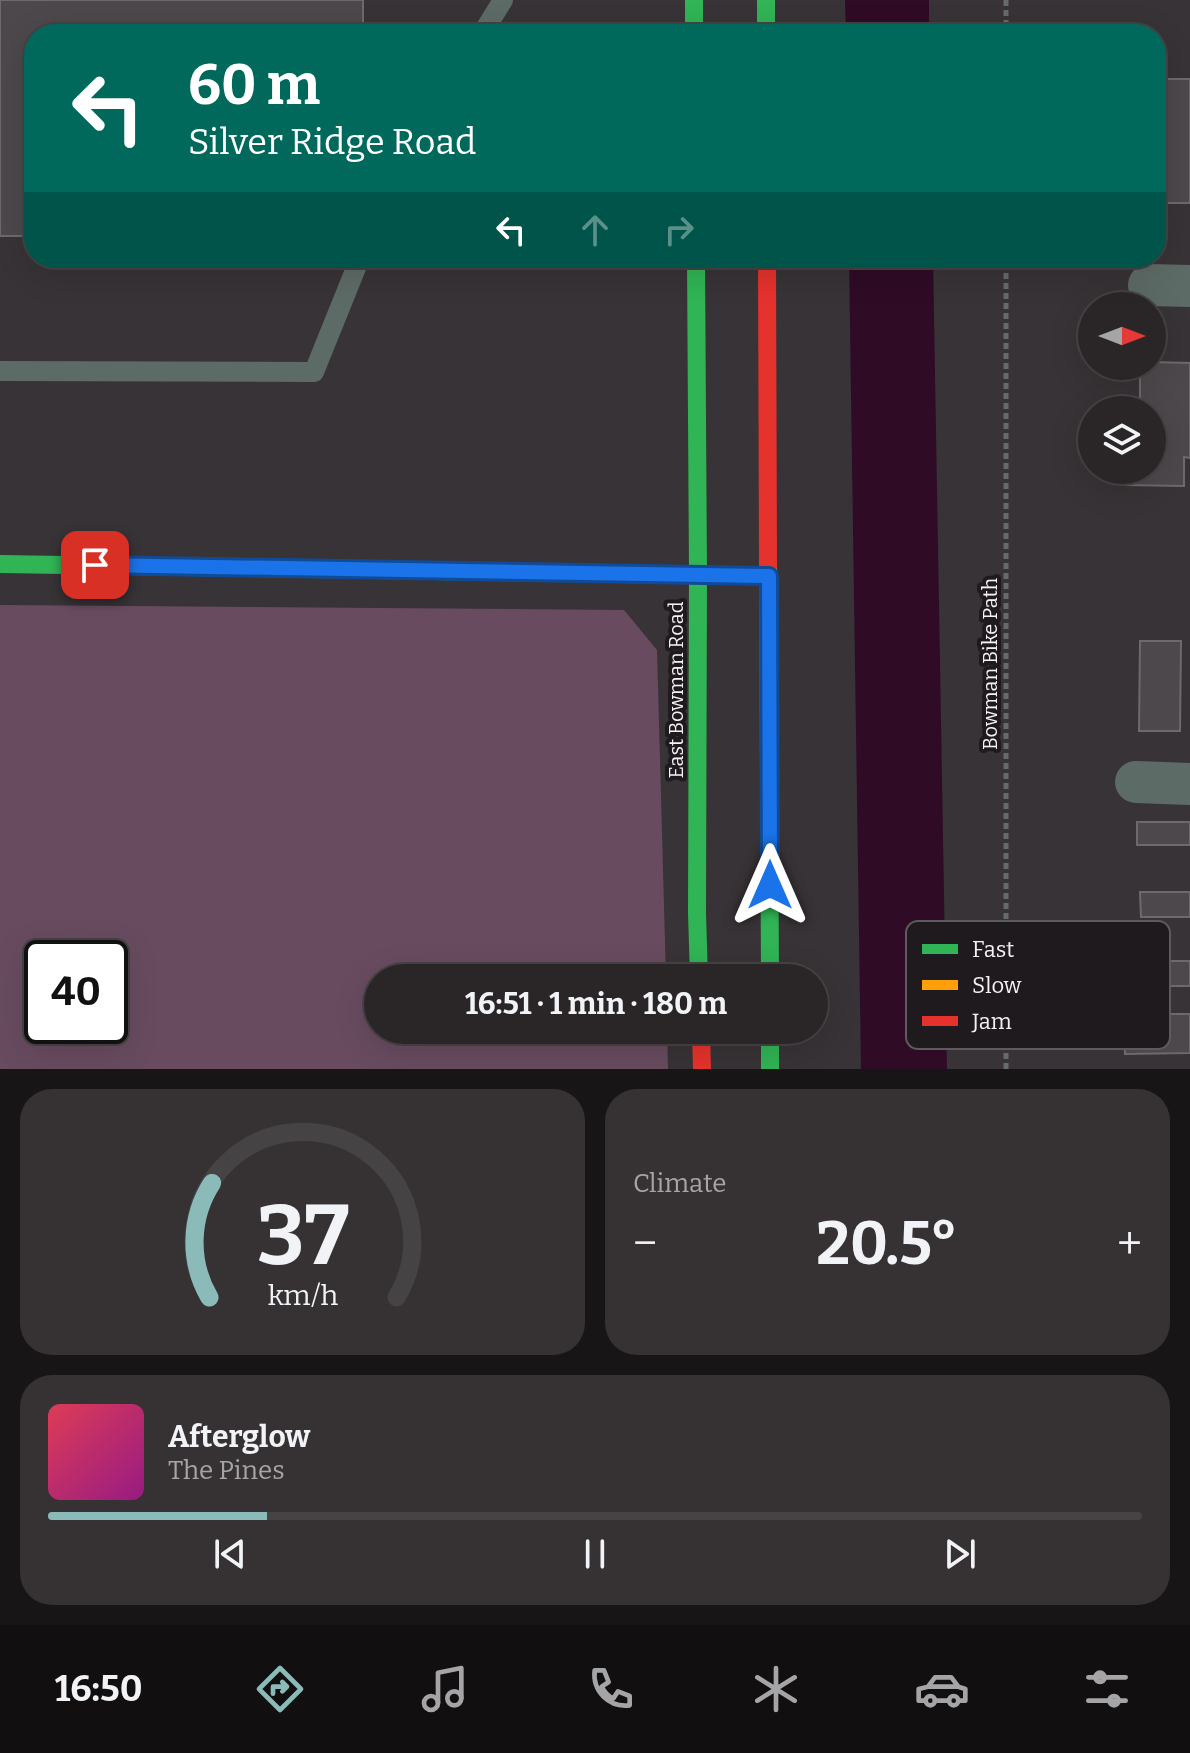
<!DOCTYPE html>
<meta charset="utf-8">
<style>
:root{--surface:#2a2628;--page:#363234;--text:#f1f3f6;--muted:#a5a5a8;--line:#464345;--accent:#8bbbb9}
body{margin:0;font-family:Bitter,serif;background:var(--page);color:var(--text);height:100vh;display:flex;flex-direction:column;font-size:30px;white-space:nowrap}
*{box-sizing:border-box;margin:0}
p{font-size:26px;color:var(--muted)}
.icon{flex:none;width:44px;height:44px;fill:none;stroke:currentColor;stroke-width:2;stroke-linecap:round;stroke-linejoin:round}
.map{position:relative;height:1069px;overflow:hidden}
.details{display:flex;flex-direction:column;gap:20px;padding:20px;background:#171516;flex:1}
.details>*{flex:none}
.hud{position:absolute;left:24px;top:24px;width:1142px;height:244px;border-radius:32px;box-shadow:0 8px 32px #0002,0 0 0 2px var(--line);background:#00695c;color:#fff;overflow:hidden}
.needle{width:52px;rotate:90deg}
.buttons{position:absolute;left:1078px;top:292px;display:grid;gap:16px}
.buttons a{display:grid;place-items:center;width:88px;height:88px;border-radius:50%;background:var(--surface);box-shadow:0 8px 32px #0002,0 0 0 2px var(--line);font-size:40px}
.speed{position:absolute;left:24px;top:940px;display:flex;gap:16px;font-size:40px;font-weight:700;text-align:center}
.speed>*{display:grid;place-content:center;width:104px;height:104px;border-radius:50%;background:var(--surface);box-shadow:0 8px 32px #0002,0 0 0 2px var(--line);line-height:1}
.speed .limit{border:4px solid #111;border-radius:12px;background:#fff;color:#111}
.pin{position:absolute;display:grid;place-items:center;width:68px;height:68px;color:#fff;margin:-34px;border-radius:16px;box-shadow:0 4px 12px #0006}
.me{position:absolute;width:88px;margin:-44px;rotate:0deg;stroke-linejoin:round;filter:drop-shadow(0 0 6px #0008)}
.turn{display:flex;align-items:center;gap:28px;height:168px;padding:0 32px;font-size:36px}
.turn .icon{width:104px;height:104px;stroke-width:2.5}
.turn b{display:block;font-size:56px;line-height:68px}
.lanes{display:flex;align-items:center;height:76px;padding:0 32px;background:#0003;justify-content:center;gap:40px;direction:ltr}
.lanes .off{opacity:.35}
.big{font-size:60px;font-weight:700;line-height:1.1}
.details .tile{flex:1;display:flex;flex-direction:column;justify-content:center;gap:12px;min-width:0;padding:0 28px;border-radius:32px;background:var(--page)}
.details .dial{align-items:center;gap:0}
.dial svg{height:208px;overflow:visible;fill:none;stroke:var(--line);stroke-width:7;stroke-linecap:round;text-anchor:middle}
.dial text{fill:var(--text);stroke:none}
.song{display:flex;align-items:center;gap:24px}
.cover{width:96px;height:96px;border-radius:12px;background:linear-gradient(135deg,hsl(350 70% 55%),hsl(310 70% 35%))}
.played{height:8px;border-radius:4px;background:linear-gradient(90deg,var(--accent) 20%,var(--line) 20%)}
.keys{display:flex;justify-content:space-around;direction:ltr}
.heat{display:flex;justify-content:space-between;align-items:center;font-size:44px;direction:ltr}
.details .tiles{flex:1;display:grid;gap:20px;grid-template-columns:1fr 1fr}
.tile:last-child{grid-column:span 2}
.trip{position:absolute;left:364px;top:964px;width:464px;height:80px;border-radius:40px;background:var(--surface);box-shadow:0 8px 32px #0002,0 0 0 2px var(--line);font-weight:700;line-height:80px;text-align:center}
.tabs{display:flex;height:128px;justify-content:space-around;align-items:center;background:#110f10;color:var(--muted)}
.tabs .icon{width:56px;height:56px}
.tabs .current{color:var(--accent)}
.tabs b{font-size:36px;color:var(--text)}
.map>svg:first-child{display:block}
.green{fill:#684b5f;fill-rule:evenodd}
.water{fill:#2f0b26}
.building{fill:#4c484b;stroke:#6e696c;stroke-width:2}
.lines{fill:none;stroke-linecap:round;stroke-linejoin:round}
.path{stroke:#646c6a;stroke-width:5;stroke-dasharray:6 4;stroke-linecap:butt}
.lane{stroke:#5d6b66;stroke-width:20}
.street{stroke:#5d6b66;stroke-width:42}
.fast{stroke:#30b455;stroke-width:18}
.slow{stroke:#ff9f0a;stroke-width:18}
.jam{stroke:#e5322d;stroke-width:18}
.route-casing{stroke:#114b97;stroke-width:20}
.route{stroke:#1a73e8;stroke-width:14}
.labels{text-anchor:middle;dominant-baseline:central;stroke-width:8;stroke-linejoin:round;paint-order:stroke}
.street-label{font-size:20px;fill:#f6f1f4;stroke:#1e1a1d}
.key{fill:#1e1a1d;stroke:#5f5a5e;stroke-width:2}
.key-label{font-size:22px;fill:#f6f1f4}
</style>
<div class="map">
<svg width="1190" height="1069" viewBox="0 0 1190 1069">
<rect width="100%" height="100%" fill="#383336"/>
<path class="green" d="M0,605L624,610L657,650L666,978H378V1030H667L668,1069H0ZM42,958H110V1026H42Z"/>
<path class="water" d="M845,0H929V34H846Z
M849,258H933L947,1069H861Z"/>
<path class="building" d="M0,0H363V34H34V236H0Z
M1156,79H1190V203H1156Z
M1152,362L1190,363V458L1184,457V486L1124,485V470H1152V410H1125V400H1140V366H1152Z
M1140,641H1181L1180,731H1139Z
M1137,822H1190V845H1137Z
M1140,892H1190V917H1141Z
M1128,961H1190V986H1128Z
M1154,1014H1190V1053L1125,1054L1124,1030L1154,1029Z"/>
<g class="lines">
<path class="path" d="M1006,0V34
M1006,1069V258"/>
<path class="lane" d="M482,34L503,0
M0,371L314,372L360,258"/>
<path class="street" d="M1149,285L1190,286
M1136,782L1190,784"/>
<path class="fast" d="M694,0V34
M766,0V34
M696,258L698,575L697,913L699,978
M0,564L626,574
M768,566L770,978
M770,1030V1069"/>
<path class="slow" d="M626,574L769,576"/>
<path class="jam" d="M767,258L768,566
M701,1030L702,1069"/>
</g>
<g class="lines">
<defs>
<path id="route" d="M95,565L769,576L770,885"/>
</defs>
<use href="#route" class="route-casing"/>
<use href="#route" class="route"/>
</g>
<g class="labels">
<g class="street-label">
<text transform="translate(990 664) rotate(-90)">Bowman Bike Path</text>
<text transform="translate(676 690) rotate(-90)">East Bowman Road</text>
</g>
</g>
<rect x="906" y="921" width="264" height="128" rx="12" class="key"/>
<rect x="922" y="944" width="36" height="10" fill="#30b455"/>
<rect x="922" y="980" width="36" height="10" fill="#ff9f0a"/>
<rect x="922" y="1016" width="36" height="10" fill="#e5322d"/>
<g class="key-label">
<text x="972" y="957">Fast</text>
<text x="972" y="993">Slow</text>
<text x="972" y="1029">Jam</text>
</g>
</svg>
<div class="buttons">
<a><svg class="needle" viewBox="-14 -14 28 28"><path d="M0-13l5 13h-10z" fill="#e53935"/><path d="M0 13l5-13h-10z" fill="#a5a5a8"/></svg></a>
<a><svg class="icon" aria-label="layers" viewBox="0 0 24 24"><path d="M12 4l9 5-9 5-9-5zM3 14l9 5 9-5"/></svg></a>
</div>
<div class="speed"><div class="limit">40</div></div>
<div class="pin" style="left:95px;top:565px;background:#d93025"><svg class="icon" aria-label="arrive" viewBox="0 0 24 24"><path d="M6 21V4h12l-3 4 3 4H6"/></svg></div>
<svg class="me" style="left:770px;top:885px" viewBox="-20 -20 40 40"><path d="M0-17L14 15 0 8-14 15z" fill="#1a73e8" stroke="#fff" stroke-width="4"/></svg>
<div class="trip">16:51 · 1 min · 180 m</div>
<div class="hud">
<div class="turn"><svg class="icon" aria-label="left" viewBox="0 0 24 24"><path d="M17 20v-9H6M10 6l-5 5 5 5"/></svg><div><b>60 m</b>Silver Ridge Road</div></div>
<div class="lanes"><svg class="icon" aria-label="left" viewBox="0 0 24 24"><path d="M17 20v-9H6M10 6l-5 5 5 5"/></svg><svg class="icon off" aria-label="ahead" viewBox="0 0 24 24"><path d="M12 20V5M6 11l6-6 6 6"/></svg><svg class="icon off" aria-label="right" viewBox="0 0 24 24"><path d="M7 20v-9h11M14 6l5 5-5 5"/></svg></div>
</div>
</div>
<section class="details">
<div class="tiles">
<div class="tile dial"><svg viewBox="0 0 100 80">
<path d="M14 69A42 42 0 1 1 86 69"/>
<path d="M14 69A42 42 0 0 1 15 25" stroke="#8bbbb9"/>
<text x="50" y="56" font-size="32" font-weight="700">37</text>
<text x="50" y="72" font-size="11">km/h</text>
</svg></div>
<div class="tile"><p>Climate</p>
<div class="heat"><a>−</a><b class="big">20.5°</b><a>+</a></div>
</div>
<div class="tile">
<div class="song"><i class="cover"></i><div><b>Afterglow</b><p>The Pines</p></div></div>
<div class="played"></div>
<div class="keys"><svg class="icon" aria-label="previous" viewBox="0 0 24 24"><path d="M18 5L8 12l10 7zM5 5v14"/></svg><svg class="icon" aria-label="pause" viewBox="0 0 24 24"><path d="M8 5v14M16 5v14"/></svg><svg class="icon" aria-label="next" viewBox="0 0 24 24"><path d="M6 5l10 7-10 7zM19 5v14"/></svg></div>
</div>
</div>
</section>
<nav class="tabs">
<b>16:50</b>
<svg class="icon current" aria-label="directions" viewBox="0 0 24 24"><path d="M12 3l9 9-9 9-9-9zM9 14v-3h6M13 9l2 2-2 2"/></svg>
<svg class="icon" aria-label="music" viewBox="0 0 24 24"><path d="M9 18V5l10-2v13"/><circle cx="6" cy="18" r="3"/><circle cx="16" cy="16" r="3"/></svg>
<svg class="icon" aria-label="phone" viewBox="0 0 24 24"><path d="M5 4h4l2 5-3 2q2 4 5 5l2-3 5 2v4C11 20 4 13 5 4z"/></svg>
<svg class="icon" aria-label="climate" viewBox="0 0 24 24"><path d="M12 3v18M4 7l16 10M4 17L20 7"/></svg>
<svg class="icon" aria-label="car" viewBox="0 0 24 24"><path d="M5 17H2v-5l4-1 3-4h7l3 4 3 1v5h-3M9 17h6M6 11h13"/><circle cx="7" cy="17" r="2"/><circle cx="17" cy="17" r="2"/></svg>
<svg class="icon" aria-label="filters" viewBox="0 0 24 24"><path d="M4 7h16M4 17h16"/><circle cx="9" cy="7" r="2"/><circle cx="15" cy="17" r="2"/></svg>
</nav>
